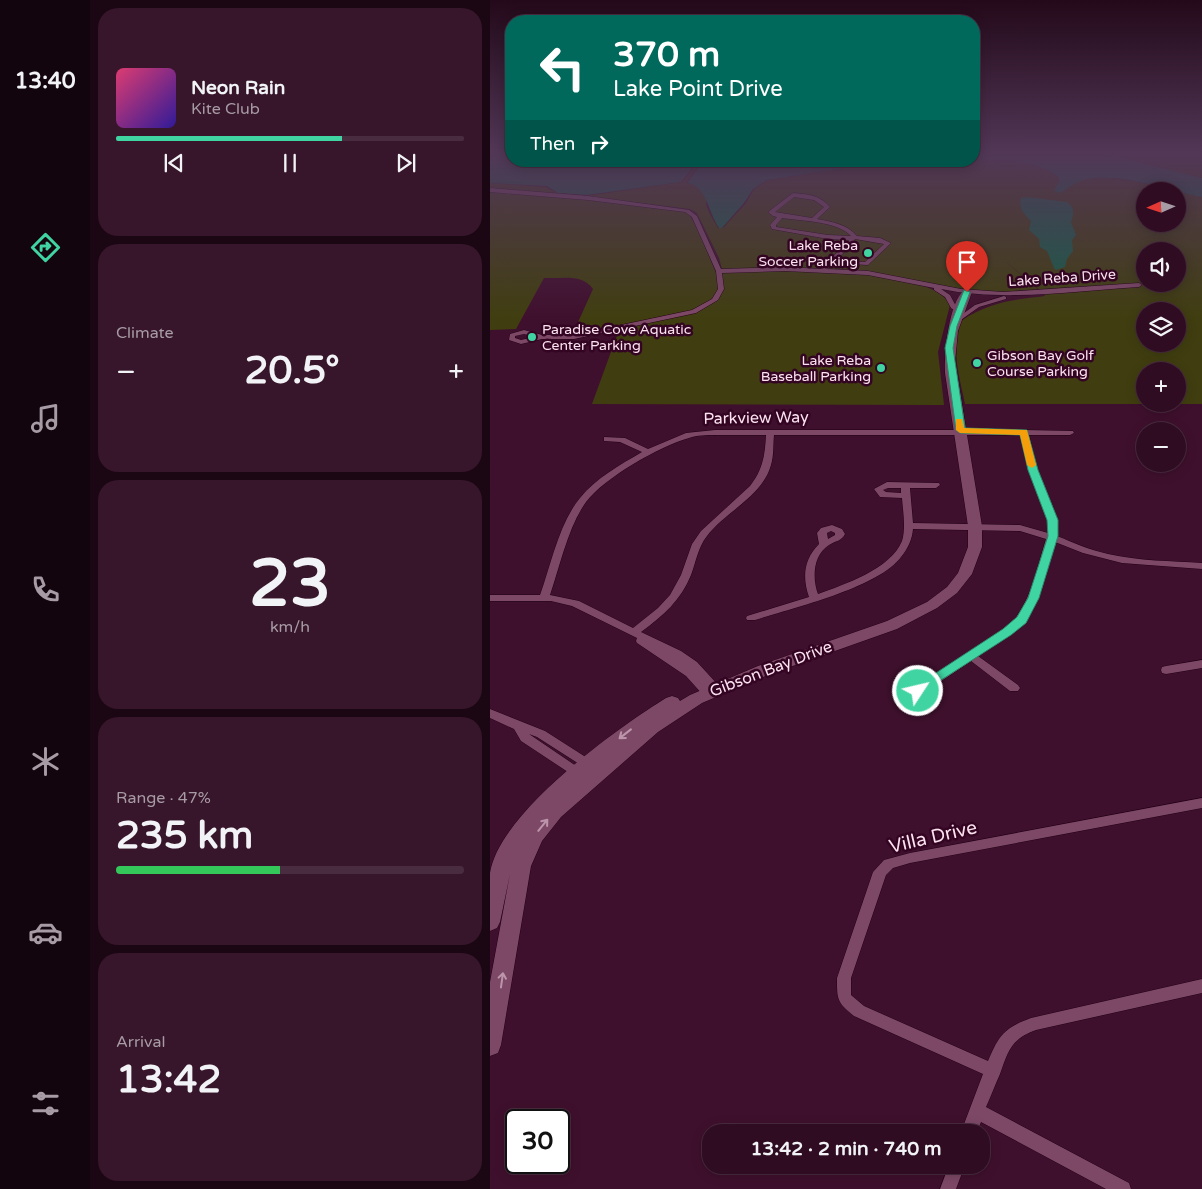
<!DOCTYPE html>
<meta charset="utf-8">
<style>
:root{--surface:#2f0c22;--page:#37152a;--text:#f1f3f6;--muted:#a79ba5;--line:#4a2c40;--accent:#40d4a2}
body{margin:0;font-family:"Varela Round",sans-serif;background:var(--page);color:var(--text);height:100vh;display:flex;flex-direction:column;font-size:19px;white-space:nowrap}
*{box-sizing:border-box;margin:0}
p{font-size:16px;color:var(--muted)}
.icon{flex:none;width:28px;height:28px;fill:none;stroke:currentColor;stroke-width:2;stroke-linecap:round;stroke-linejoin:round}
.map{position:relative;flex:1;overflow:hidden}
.drawer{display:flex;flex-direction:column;gap:8px;padding:8px;background:#1a0713;width:400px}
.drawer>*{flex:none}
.top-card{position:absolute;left:15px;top:15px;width:475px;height:152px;border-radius:20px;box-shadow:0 2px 12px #0003,0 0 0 1px var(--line);background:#00695c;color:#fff;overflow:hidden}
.needle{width:32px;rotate:267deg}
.controls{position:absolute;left:646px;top:182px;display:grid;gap:10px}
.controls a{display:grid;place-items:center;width:50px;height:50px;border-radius:50%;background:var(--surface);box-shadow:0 2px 12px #0003,0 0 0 1px var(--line);font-size:25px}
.speed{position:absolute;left:15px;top:1109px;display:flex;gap:10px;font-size:25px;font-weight:700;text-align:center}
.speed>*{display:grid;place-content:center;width:65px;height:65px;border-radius:50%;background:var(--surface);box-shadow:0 2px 12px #0003,0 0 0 1px var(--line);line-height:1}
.speed .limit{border:2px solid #111;border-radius:8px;background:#fff;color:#111}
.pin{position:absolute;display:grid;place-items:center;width:42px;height:42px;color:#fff;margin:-51px -21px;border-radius:50% 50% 50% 0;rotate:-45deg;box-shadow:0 0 5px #0007}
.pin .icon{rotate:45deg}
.me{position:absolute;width:55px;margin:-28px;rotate:55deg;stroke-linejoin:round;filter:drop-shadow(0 0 4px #0008)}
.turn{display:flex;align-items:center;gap:18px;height:105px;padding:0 25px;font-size:22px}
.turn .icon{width:65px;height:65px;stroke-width:2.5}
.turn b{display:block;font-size:35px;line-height:42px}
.then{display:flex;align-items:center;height:48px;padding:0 25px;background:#0003;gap:10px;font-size:19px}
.big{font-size:38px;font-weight:800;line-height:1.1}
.drawer .tile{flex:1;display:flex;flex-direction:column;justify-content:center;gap:8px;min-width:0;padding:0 18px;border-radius:20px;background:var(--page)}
.drawer .dial{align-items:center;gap:0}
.dial b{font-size:65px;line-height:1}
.song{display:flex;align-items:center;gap:15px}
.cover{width:60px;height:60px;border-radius:8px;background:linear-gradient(135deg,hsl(340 70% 55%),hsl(250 70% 35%))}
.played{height:5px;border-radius:2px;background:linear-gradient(90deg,var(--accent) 65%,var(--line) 65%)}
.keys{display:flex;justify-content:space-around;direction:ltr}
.heat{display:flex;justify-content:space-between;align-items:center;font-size:28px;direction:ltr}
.charge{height:8px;border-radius:4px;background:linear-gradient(90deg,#34c759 47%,var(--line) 0)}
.trip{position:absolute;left:212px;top:1124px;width:288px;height:50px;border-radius:20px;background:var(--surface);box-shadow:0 2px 12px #0003,0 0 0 1px var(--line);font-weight:800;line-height:50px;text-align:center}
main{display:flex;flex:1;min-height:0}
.dock{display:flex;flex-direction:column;width:90px;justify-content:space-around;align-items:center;background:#13050e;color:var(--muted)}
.dock .icon{width:35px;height:35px}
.dock .active{color:var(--accent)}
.dock b{font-size:22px;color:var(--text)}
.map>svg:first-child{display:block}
.green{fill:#403e10;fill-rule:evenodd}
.water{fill:#185d45}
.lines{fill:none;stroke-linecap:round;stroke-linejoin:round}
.street-casing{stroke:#230015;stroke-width:1}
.secondary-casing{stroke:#230015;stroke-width:1}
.street{fill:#7d4866;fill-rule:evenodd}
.secondary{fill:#7d4866;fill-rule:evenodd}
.oneway{stroke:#bc95aa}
.route{fill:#40d4a2;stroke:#2a8a69}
.slow{fill:#f59e0b}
.poi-dot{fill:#40d4a2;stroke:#330523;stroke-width:2}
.labels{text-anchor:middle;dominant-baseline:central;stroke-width:5;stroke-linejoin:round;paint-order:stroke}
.far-poi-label{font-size:14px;fill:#fce2ef;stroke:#330523;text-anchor:end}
.far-street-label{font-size:14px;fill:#fce2ef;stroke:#330523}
.street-label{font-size:16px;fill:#fce2ef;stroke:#330523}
.near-street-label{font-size:19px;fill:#fce2ef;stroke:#330523}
</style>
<main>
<nav class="dock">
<b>13:40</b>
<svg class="icon active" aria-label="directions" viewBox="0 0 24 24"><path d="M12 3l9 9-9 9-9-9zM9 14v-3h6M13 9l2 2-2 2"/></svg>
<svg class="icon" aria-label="music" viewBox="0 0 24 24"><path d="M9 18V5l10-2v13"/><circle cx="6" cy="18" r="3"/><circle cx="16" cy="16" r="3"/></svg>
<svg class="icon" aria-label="phone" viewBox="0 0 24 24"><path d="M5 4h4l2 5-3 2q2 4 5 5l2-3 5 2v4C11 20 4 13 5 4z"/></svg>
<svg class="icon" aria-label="climate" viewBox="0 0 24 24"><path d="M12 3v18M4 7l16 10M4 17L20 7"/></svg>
<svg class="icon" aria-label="car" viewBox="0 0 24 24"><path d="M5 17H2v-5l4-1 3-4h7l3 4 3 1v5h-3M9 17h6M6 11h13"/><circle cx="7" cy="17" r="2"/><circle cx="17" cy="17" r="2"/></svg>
<svg class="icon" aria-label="filters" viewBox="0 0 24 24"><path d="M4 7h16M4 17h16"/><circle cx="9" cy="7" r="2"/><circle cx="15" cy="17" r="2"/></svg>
</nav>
<section class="drawer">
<div class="tile">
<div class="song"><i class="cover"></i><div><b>Neon Rain</b><p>Kite Club</p></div></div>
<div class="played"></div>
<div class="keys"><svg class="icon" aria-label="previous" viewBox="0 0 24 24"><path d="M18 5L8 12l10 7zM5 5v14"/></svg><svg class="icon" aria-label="pause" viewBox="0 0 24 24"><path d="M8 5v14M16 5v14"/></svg><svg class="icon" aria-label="next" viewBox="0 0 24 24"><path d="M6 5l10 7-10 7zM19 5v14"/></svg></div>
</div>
<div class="tile"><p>Climate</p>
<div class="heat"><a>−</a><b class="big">20.5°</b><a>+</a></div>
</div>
<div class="tile dial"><b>23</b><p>km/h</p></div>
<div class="tile"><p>Range · 47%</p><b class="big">235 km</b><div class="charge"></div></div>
<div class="tile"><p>Arrival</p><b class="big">13:42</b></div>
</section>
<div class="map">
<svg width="712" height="1189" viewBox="0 0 712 1189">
<rect width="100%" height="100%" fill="#3f102d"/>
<path class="green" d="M607,152H712V178Z
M484,159C512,161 544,159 568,177L571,193C579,187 588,180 599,179C628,175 658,185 686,191H655V224H688V192L712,197V404H475C469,374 461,352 471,321C499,302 522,300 555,296L551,291L515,261L550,291L517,293L476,290L382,272L232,269L229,258L207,213L200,209L94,196L0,189V183L56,187L67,193L96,196L192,182L209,161H212L196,183C205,184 213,190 216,199C216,202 216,205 217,207C220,215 224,221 228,228H233L256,203L264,189L278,180L354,168L373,161H437V164L438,161H484ZM655,251H688V284H655ZM655,311H688V344H655ZM655,371H688V404H655Z
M0,192L93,199L198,212L208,230L226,273C268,271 442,264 460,305L448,352L454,405L102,404L129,330L127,327L84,331L103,289C92,273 72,279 54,278L26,329L0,330Z"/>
<path class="water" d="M8,152H21V161H208L191,182L97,195L68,193L57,186L0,183V158Z
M484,152H607L712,178V197C676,191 636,173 598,179C588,181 579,187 571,193L564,191L569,181L568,177C545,159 512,161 484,159Z
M213,161H371L353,168L277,180L263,189L254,203L232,228H229C218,212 217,186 197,183Z
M538,197L577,202C585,208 584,214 581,222L586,235L582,240L583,251L577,259L575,267L566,270L564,268L557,251L550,247L549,239L539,230L541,221C534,214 528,208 531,198Z"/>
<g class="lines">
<defs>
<path id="street" d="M0,188L98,196L199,210L207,216L231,269L295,267L331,269C339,258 351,251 359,240L338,239L282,229L280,225L287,217L283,216L278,212L303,193C317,194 330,195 340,207L327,219C342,222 357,224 367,236L390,238L401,243L378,265L342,263L337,269L378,271L471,289L513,292L649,283L652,285L649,287C583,291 516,302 451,289L460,295L467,308L464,310L461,308L455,297L444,290V288L378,275L295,271L232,273L234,289L228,300L206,313L84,339H52L31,344L19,340L20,334L34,330L52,335H84L202,310L222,299L228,289L226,271L202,217L195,212L98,200L0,192ZM304,197L324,200L334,207L322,218L285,212ZM292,218C312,221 347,221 361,236L338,235L286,227V225ZM365,239L394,244L375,262L346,260L361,246ZM34,334L44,337L31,340L25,338V336Z
M514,296L516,297V299L489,307L468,322L463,321L485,305Z
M225,430H534L583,431L584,433L580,435H539C542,447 544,458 547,470C553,488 572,517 567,536C584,543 600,550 618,554C649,561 681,561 712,563V569L632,563L593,553L565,542C556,571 552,605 530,627C519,638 501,647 488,656L528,685L530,688L528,691H520L481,661L432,694H424L422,691L424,688L521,624C542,599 547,568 556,539L530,531L423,529C422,540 418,548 411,557C388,588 302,608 265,620H257L256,618L257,616L319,597C312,577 314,559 329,544L327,533L331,528L342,525L352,529L355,534C352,541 345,541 339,545C323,555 322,578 328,594C353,585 401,569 412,541C416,528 413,512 412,498L390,497L384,489L397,482L449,483L450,485L446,488H420L423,523L530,525L558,533C562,520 543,484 539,470C535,459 533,447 531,435H284C283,445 284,455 281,465C272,497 236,511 217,536C208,547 206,562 201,575C191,600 173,616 151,632L191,651L207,662L229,686L231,689L229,692H223L222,696H214L196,676L147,643L146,641L147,638L82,606L61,601H0V595H50C61,565 69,523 90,498C106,478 130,465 152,452L130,442L114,441V437L135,438L158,449L196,433ZM225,435H276C275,454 273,470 260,486L211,531L202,544L191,575L180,595L168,608L143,628L89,601L60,595C70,566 78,527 96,502C114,478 170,446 199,438C207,435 216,435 225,435ZM398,488H411V493L396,492L393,490ZM341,531L345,533V535L338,539L337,533Z
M712,660V668L676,674L672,673L671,670L672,667L676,666Z
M0,709L55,731L105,763L107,766L105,769L101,771L97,769L47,737L39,734L95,772L97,775L95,778L91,780L87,778L31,741L24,729L0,718Z
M712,798V808L420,863L403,868L396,875L361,978V995L374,1006L498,1061C509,1035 514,1028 541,1018L712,979V993L546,1030C521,1039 518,1051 510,1074C505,1085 501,1096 496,1107L639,1183L641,1189H616L491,1122L487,1132H471L493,1074L364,1016C347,1002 347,1000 347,978L383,872L394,860L420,853Z
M459,1165H475L466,1189H450Z"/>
<path id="secondary" d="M477,289L482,292L468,331L465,362L492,526V547L482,574L467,593L447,608L407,629L280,674L212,703L168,732L71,817L52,841L41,866L11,1045L8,1053L0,1056V982L20,874L10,922L7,928L0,931C0,912 0,892 0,873C9,813 126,729 176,698L182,696L188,698L190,701L200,695L268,666L397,621L437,602L457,587L468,573L478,547V526L455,373C454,356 459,295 477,289Z"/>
</defs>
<use href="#street" class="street-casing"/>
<use href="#secondary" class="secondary-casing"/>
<use href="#street" class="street"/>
<use href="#secondary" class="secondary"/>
</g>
<defs><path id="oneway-shaft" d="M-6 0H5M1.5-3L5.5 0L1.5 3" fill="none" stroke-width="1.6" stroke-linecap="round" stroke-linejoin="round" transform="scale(1.25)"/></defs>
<g class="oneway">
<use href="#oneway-shaft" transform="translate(135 734) rotate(142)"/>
<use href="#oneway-shaft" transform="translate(53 825) rotate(-51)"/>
<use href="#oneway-shaft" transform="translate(12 980) rotate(-82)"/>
</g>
<linearGradient id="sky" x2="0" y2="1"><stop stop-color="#230919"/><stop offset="0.48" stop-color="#523757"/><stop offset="1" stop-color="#523757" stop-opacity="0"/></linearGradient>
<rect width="712" height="319" fill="url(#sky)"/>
<path class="route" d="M474,290L480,292L467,326L463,348L475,428L537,430L548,470L568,520V536L549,598L536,623L521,635L428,695L423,694L421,691L423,688L513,629L527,617L538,598L558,536L557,520L538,470L530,435L470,433L466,430L455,348L460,326Z"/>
<path class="slow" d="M466,419H472L474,428L537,430L546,465L542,468L537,465L530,435L470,433L466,430Z"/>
<g class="poi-dot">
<circle cx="378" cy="253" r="5"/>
<circle cx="42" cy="337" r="5"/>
<circle cx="487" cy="363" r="5"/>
<circle cx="391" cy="368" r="5"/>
</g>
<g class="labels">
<g class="far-poi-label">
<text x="368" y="245">Lake Reba<tspan x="368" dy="16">Soccer Parking</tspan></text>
<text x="52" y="329" text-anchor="start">Paradise Cove Aquatic<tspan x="52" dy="16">Center Parking</tspan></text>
<text x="497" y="355" text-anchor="start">Gibson Bay Golf<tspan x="497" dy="16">Course Parking</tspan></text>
<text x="381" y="360">Lake Reba<tspan x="381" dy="16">Baseball Parking</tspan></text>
</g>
<g class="far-street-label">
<text transform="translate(572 278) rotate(-4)">Lake Reba Drive</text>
</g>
<g class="street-label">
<text transform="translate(266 418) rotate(-1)">Parkview Way</text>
<text transform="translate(281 669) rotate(-21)">Gibson Bay Drive</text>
</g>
<g class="near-street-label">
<text transform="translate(443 837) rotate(-13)">Villa Drive</text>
</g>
</g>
</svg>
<div class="controls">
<a><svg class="needle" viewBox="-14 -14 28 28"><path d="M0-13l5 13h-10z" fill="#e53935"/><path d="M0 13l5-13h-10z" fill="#a79ba5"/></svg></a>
<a><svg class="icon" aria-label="sound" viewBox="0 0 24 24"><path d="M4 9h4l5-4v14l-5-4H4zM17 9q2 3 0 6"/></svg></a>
<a><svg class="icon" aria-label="layers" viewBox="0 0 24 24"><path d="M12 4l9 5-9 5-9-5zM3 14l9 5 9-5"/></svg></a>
<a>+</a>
<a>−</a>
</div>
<div class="speed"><div class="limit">30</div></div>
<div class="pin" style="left:477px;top:292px;background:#d93025"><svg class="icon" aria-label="arrive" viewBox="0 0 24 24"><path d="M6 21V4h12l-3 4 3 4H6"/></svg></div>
<svg class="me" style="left:428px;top:691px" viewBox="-20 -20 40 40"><circle r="17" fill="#40d4a2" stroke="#fff" stroke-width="3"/><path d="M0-11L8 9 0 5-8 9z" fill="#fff"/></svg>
<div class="trip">13:42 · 2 min · 740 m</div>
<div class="top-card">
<div class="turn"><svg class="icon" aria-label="left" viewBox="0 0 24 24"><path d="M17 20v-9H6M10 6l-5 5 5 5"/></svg><div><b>370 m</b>Lake Point Drive</div></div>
<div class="then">Then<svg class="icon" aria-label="right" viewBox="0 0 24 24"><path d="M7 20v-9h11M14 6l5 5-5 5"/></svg></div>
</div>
</div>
</main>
